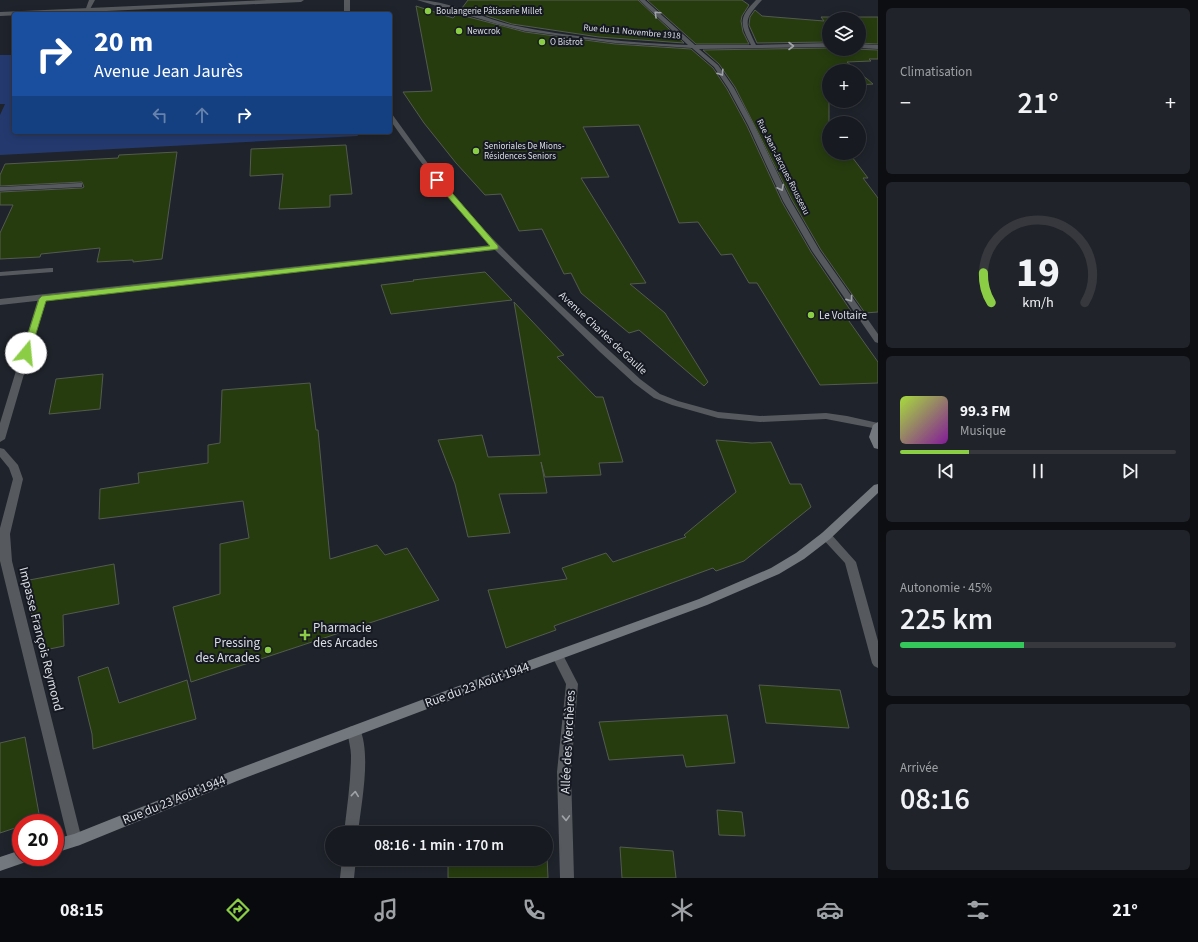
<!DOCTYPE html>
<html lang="fr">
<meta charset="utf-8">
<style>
:root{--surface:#171a20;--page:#202329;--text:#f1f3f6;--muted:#9ea1a5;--line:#36383e;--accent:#8bce46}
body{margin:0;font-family:"Source Sans 3",sans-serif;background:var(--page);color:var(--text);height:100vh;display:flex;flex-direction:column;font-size:15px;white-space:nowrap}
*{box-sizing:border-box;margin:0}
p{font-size:13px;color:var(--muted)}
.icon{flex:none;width:22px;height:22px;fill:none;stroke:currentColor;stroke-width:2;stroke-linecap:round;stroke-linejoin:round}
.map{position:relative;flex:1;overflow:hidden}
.sheet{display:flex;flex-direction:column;gap:8px;padding:8px;background:#0d0e12;width:320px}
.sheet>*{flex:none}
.guide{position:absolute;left:12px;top:12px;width:380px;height:122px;border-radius:4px;box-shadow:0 2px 10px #0003,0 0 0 1px var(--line);background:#1a4fa0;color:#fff;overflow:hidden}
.fabs{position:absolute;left:822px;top:12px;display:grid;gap:8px}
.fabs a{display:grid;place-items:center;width:44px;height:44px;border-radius:50%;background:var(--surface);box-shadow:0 2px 10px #0003,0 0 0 1px var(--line);font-size:20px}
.speed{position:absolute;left:12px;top:814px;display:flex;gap:8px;font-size:20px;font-weight:700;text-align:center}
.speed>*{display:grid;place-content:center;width:52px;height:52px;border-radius:50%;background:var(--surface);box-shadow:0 2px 10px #0003,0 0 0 1px var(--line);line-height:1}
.speed .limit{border:6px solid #d22;background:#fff;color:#111}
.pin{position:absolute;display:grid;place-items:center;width:34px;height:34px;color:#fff;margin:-17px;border-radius:8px;box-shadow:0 2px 6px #0006}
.me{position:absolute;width:44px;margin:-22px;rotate:17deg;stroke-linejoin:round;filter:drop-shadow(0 0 3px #0008)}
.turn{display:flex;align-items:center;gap:14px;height:84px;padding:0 16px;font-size:18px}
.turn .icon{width:52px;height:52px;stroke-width:2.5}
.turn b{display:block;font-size:28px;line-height:34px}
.lanes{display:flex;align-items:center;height:38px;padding:0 16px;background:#0003;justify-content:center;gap:20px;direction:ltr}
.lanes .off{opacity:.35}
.big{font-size:30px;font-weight:600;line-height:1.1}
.sheet .tile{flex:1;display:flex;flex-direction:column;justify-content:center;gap:6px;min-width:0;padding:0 14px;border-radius:6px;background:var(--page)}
.sheet .dial{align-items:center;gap:0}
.dial svg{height:104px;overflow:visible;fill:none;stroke:var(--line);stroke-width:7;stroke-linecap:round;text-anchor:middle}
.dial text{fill:var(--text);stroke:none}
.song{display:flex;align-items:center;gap:12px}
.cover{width:48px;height:48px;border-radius:6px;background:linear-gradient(135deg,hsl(80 70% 55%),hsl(290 70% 35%))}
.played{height:4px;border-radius:2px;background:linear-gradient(90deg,var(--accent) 25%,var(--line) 25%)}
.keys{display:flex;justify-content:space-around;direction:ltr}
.heat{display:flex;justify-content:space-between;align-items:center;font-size:22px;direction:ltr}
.charge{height:6px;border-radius:3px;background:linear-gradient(90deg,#34c759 45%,var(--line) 0)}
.trip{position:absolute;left:325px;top:826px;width:228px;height:40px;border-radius:20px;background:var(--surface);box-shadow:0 2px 10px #0003,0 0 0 1px var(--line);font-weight:600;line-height:40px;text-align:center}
.menu{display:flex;height:64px;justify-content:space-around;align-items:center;background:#090a0d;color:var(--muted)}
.menu .icon{width:28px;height:28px}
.menu .current{color:var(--accent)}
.menu b{font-size:18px;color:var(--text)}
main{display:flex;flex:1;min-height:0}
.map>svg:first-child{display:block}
.green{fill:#243a6f}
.building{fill:#263c0f;stroke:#545a50}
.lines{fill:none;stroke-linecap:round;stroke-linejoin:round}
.service{fill:#56595d;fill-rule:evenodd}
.minor{fill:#56595d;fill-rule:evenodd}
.secondary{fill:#73777e;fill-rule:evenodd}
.oneway{stroke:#a0a3a8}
.route{fill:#8bce46;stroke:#5a862e}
.poi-dot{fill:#8bce46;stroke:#161922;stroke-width:1.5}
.labels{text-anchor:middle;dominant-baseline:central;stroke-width:4;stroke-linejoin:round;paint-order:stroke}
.far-poi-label{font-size:9px;fill:#dcdfe5;stroke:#161922;text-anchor:start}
.far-street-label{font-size:9px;fill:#dcdfe5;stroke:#161922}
.poi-label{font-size:11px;fill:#dcdfe5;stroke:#161922;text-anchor:start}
.street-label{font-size:11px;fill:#dcdfe5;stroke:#161922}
.near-poi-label{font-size:13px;fill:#dcdfe5;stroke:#161922;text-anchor:start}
.near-street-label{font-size:13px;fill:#dcdfe5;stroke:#161922}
</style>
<main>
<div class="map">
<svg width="878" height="878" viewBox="0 0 878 878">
<rect width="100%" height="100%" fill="#1f232b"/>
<path class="green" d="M0,55H14V132H356L358,136L0,155V115L5,104H0Z"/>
<path class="building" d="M468,0H638L684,43L599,37L512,24L462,8Z
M647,0H742L749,5L742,16L741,21L743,32L749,44H696Z
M416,6L453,18L457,14L525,32L615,44L691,49L713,68L727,89L747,126L782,202L811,252L853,314H844L878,362V383L820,385L757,283H749L732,254L721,255L698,222L679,223L639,125L583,127L609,177L581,178L646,283L630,284L665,313L708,382L704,386L639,330L629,333L581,293L571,273L564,274L542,229L519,231L501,194L485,195L456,163L424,123L403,92L432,91Z
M755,10L762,16L824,21L821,17H878V44L859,43V19H829V42L757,43L749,25L750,17Z
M829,48L878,50V59H869L871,61L847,62L858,71H829V153H849L868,178H863L878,198V312L865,313L821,250L792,200L735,87L719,64L703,50Z
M859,72L873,84L859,85Z
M346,145L352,194L330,195V207L279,209L283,174L250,176L251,149Z
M177,152L162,259L133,262V260L97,262L100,248L41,254L40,257L0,259V233L13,205H0V192L82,188L84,187L82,182L0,186V175L5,164L118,158L119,155Z
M485,272L512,300L391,314L381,285L414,281L413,280Z
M514,302L564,355L557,357L596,397H603L623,462L599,463L601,475L545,477L541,462L547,493L499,494L510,533L468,537L455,484L438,440L482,435L488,457L540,455Z
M103,374L100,409L49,414L56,379Z
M310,383L316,430H318L330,559L377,545L385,555L407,548L439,600L191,682L173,607L220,594V544L249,538L243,501L99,519L100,489L139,483L138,473L208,463V445L220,443L222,390Z
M716,440L752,443L771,442L790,484H801L811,507L744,561L716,571L713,568L554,626L556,630L506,648L488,590L567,579L562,568L606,553L613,562L686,537L684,535L736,492Z
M114,564L119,604L63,615L64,646L40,651L24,581Z
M108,667L119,703L187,680L196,719L93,749L92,734L78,677Z
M759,685L840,690L849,728L766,723Z
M727,715L735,763L686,767L683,755L609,760L599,722Z
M25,737L40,819L29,823H21V826L0,833V743Z
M717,810L742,812L745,836L719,835Z
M546,832L548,878H448V859H546V833H536Z
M620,847L673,851L676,878H622Z"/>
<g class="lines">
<path class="service" d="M89,0H95L89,11H85Z
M42,296L46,299L5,439L0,442V423L38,299Z"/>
<path class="minor" d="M267,0H304L301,2L0,16V12Z
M344,0H350V14H344Z
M417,0C447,0 482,18 512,25C569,37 629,43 688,45L639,0H645L695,45H751C740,24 738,18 756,0H762C744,20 744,21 756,45L829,43V47L699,49L718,65L734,88L754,125L791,201L820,251L878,334V343L875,342L812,251L783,201L748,125L728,88L714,67L692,48L615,43L525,31L497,24Z
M859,44L878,45V49L859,48Z
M390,113L392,114C410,139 427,163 446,187C505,257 574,317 640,379L660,394L678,401L718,412L760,416L826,413L847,416L878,423V429L826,419L760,422L718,418L672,405L654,398L634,383L600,352L495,250L0,305V299L491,245C454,206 421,164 390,120Z
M79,183H82V187L0,191V187Z
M50,268H53V272L0,276V272Z
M0,448L4,449L18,465L23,479L10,534L12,561L82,840L80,845L75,846L70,845L68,840L0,561V528L13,479L9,468L0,457Z
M826,532L830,533L856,562L878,641V668L874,666L872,663L845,563L820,536L822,533Z
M558,651L562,653L578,684L571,772L574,878H560L557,772L566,684L552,656L554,653Z
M354,726L359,727C372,753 361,804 358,833H344C347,807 351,781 351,755C351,746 346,735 349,727Z
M342,859H356L354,878H340Z"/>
<path class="secondary" d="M878,422V449L874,448L869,437L873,425Z
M878,484V493L830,539L804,559L779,574L707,605L488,686L237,781L80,845L55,853V839L74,834L227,773L480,678L699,599L771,568L796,553L822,533L874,485Z
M21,850V857H28L26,862L0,871V857Z"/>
</g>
<defs><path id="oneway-chevron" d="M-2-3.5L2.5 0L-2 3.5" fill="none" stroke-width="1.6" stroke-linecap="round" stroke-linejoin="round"/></defs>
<g class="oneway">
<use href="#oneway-chevron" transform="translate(657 14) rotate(-137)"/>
<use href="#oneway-chevron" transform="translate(791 46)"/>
<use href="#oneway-chevron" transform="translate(721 73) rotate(57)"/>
<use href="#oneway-chevron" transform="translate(781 188) rotate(63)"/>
<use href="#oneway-chevron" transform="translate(850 299) rotate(55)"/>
<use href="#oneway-chevron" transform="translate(355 794) rotate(-84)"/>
<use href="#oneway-chevron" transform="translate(566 818) rotate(88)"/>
</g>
<path class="route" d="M435,179H440L498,246V249L46,301L30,353L26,355L22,353L39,299L42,296L490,246L435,182Z"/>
<g class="poi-dot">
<circle cx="428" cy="11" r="4"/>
<circle cx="459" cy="31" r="4"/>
<circle cx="542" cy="42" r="4"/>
<circle cx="476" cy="151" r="4"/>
<circle cx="811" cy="315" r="4"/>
<path d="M303 629h4v4h4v4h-4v4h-4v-4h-4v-4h4z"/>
<circle cx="268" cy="650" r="4"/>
</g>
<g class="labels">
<g class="far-poi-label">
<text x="436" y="11">Boulangerie Pâtisserie Millet</text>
<text x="467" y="31">Newcrok</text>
<text x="550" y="42">O Bistrot</text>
<text x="484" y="146">Senioriales De Mions-<tspan x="484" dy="10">Résidences Seniors</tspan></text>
</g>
<g class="far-street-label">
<text transform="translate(632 32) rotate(5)">Rue du 11 Novembre 1918</text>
<text transform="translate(783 167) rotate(63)">Rue Jean-Jacques Rousseau</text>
</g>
<g class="poi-label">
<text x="819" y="315">Le Voltaire</text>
</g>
<g class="street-label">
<text transform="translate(603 333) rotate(43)">Avenue Charles de Gaulle</text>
</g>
<g class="near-poi-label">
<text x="313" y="628">Pharmacie<tspan x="313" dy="15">des Arcades</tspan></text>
<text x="260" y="643" text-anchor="end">Pressing<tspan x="260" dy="15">des Arcades</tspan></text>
</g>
<g class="near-street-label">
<text transform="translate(41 639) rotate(76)">Impasse François Reymond</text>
<text transform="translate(477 685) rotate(-20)">Rue du 23 Août 1944</text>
<text transform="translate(568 742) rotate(-87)">Allée des Verchères</text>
<text transform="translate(174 800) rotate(-22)">Rue du 23 Août 1944</text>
</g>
</g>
</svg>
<div class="fabs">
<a><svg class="icon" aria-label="layers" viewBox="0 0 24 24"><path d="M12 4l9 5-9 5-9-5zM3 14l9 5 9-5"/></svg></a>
<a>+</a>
<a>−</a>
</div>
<div class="speed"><div class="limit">20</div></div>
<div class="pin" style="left:437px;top:180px;background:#d93025"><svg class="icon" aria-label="arrive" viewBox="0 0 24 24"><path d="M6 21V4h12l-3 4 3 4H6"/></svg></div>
<svg class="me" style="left:26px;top:353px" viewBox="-20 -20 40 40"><circle r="19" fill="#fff"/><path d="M0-13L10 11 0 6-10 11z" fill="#8bce46"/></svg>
<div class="trip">08:16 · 1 min · 170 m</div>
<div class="guide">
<div class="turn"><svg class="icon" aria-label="right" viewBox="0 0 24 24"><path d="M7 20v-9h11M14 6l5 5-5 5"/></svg><div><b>20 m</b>Avenue Jean Jaurès</div></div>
<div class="lanes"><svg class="icon off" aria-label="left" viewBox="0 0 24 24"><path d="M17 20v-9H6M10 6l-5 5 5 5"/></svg><svg class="icon off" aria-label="ahead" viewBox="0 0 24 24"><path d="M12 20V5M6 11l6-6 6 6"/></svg><svg class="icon" aria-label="right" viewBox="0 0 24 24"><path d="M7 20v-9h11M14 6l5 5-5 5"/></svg></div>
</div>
</div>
<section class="sheet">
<div class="tile"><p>Climatisation</p>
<div class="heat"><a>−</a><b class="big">21°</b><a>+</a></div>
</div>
<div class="tile dial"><svg viewBox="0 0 100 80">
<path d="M14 69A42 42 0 1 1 86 69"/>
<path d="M14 69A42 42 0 0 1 8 46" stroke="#8bce46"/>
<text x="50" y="56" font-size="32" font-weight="700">19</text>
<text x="50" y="72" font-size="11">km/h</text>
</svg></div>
<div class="tile">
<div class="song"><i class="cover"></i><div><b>99.3 FM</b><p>Musique</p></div></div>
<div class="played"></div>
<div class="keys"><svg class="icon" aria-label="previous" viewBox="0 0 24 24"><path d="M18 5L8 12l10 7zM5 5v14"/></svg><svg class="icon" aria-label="pause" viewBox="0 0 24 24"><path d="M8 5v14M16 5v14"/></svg><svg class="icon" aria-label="next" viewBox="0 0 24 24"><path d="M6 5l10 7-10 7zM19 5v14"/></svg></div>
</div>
<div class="tile"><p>Autonomie · 45%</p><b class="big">225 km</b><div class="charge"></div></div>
<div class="tile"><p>Arrivée</p><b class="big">08:16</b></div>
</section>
</main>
<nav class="menu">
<b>08:15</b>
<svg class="icon current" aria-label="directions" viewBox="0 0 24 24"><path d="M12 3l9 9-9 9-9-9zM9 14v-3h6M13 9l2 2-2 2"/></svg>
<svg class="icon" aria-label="music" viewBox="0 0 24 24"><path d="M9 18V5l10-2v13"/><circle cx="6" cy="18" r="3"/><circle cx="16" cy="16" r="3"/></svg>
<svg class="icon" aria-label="phone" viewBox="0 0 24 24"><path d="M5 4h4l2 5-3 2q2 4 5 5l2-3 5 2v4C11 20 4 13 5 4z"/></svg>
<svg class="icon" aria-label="climate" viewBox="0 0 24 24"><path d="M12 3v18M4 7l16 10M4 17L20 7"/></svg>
<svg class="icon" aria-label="car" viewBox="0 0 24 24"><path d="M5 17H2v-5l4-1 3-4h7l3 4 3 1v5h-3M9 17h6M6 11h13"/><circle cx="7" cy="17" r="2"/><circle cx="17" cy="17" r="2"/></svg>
<svg class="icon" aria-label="filters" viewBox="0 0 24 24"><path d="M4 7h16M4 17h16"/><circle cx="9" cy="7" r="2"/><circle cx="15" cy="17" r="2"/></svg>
<b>21°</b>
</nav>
